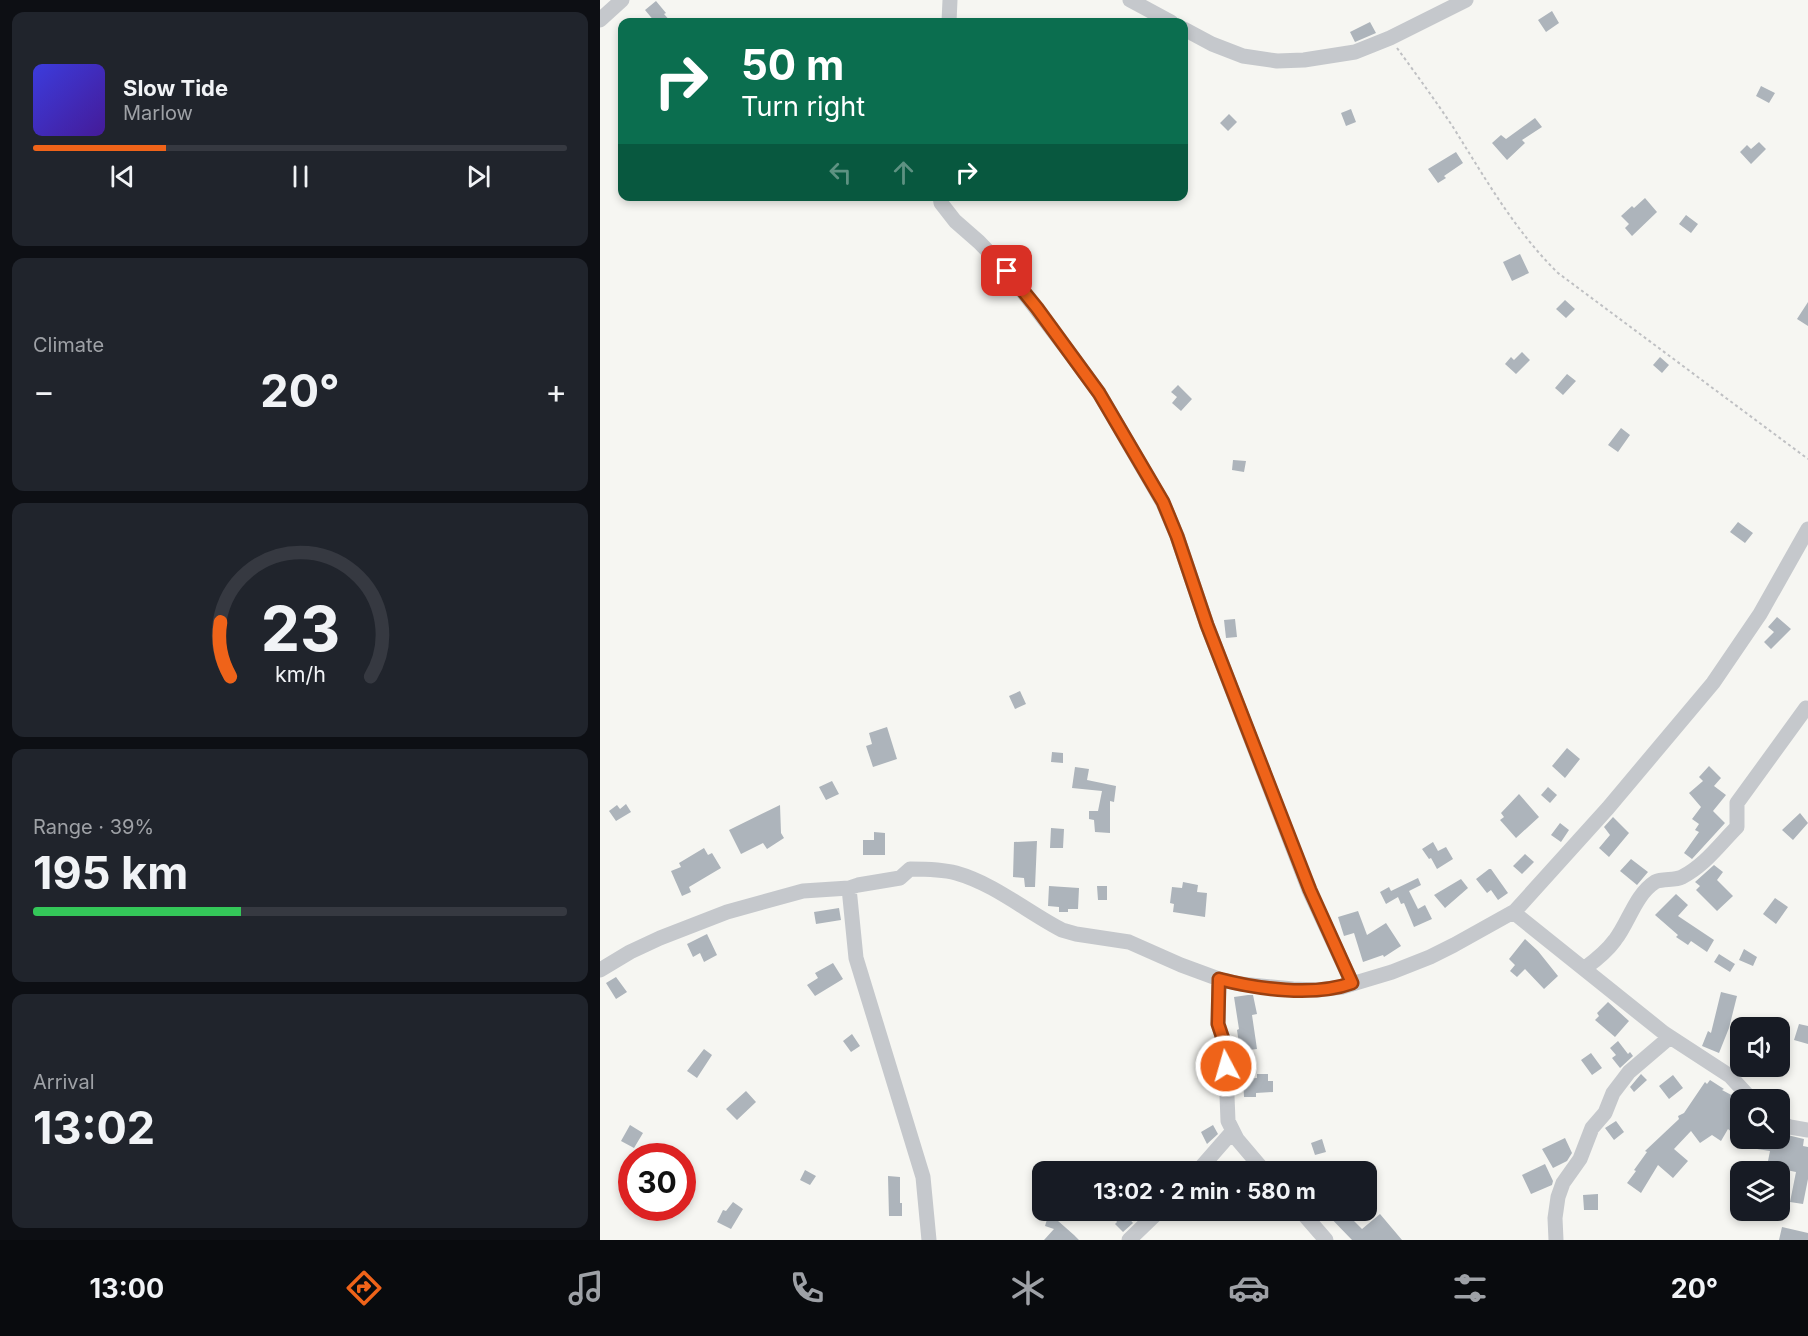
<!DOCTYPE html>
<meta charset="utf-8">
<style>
:root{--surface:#171b24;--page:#20242c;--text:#f1f3f6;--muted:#9ea1a6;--line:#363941;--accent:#ef6319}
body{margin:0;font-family:Inter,sans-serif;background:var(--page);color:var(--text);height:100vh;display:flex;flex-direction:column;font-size:22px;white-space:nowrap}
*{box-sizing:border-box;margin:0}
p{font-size:20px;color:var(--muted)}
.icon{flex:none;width:33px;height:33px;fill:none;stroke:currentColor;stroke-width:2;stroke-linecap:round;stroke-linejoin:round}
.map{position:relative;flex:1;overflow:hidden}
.sheet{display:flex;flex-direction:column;gap:12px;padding:12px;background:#0d0f14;width:600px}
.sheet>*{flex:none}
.guide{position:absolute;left:18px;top:18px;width:570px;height:183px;border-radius:12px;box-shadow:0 3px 9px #0003;background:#0b6e4f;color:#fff;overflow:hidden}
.controls{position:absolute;left:1130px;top:1017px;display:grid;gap:12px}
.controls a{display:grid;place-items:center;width:60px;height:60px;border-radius:12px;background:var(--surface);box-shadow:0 3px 9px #0003;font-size:30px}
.speed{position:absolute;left:18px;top:1143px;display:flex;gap:12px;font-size:30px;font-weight:700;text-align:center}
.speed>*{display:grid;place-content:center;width:78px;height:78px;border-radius:50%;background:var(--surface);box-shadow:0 3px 9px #0003;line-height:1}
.speed .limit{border:9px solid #d22;background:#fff;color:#111}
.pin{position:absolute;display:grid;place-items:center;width:51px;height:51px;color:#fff;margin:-26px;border-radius:12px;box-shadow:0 3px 9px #0006}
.me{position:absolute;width:66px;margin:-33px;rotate:354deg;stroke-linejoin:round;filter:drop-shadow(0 0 4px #0008)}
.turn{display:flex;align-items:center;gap:21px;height:126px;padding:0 24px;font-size:27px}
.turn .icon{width:78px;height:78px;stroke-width:2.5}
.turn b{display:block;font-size:42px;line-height:51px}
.lanes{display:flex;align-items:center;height:57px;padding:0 24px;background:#0003;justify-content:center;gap:30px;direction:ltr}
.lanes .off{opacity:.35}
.big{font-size:45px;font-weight:700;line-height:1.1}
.sheet .tile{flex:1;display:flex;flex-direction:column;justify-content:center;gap:9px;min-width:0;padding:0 21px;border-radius:12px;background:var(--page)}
.sheet .dial{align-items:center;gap:0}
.dial svg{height:156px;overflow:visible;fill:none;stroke:var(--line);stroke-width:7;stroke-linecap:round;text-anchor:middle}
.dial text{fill:var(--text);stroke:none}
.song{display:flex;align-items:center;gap:18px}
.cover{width:72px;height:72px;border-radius:9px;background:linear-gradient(135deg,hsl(240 70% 55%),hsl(260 70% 35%))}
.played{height:6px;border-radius:3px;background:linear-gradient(90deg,var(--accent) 25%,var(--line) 25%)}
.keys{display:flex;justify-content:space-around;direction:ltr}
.heat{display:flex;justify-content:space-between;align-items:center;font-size:33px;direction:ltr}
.charge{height:9px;border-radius:4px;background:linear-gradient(90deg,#34c759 39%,var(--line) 0)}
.trip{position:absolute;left:432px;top:1161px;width:345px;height:60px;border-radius:12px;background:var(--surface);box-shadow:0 3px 9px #0003;font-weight:700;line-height:60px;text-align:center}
.menu{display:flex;height:96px;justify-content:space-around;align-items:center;background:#090b0e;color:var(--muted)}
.menu .icon{width:42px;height:42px}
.menu .current{color:var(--accent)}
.menu b{font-size:27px;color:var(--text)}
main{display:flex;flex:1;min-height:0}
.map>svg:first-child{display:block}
.building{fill:#adb4bb}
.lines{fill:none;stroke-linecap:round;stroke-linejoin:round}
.path{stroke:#bfc0c3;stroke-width:2;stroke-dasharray:3 3;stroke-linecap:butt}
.minor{stroke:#c5c8cc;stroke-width:15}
.route-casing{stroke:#9b4010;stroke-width:15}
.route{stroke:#ef6319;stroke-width:10}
</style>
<main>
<section class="sheet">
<div class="tile">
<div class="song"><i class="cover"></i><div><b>Slow Tide</b><p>Marlow</p></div></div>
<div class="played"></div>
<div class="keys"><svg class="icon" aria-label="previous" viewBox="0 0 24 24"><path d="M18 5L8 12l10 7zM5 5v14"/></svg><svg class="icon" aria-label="pause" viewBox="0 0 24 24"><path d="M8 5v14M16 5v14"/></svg><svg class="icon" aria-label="next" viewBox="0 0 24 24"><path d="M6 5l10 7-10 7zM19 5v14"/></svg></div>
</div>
<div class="tile"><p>Climate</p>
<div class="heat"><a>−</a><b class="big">20°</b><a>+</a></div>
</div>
<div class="tile dial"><svg viewBox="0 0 100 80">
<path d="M14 69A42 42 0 1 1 86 69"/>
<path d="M14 69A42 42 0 0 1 9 41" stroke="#ef6319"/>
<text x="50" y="56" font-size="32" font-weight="700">23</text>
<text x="50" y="72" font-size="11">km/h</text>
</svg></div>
<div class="tile"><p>Range · 39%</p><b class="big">195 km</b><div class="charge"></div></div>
<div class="tile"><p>Arrival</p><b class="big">13:02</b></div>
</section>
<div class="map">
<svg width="1208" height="1240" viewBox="0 0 1208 1240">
<rect width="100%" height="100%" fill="#f6f6f2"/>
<path class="building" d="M56,1L66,13L64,14L71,22H55L45,10Z
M952,11L959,23L946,32L938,20Z
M770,22L776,33L755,42L750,32Z
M1161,86L1175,93L1169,103L1156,96Z
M751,109L756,122L746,126L741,113Z
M629,114L637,122L628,131L620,123Z
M935,118L942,127L922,140L925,143L907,160L892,143L901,135L906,139Z
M1159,142L1166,149L1151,164L1140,152L1147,145L1151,149Z
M856,152L863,163L844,176L846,178L838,183L828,169Z
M1045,198L1057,212L1032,236L1025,228L1029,224L1021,216L1032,206L1034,208Z
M1086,215L1098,224L1091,233L1079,224Z
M920,254L929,273L912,281L903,262Z
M965,300L975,309L966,318L956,309Z
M1208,302V326L1197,319Z
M922,352L930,360L916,374L905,364L911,357L914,360Z
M1060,357L1069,365L1062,373L1053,365Z
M967,374L976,381L963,395L955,388Z
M578,385L592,399L581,411L572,403L577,397L571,392Z
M1021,428L1030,435L1018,452L1008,445Z
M633,460L646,461L644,472L632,470Z
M1138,522L1153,533L1145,543L1130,532Z
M1177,617L1191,629L1171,649L1164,642L1174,632L1168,627Z
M635,619L637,637L626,638L624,620Z
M420,691L426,704L415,709L409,696Z
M287,727L297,759L273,767L266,746L272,744L269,733Z
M967,748L980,759L965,778L952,766Z
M452,752L463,753V763L451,762Z
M1109,766L1121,778L1114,786L1126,795L1113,811L1125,823L1092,859L1084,853L1099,832L1095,830L1099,824L1092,819L1101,807L1089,793L1103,781L1099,777Z
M475,767L489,769L487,780L516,786L514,802L510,801V833L495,832L494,820L489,819V811H498L502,791L472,788Z
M232,781L239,794L226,800L219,787Z
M948,787L957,795L950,803L941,795Z
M919,794L939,817L916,838L900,820L904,817L901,813Z
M26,804L31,812L16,821L9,811L17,805L20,809Z
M180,805L181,833L184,838L167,849L163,843L141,854L129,830Z
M1200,813L1208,823L1193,840L1182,830Z
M1013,817L1029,833L1009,857L999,848L1010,835L1004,827Z
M960,823L969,830L961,842L951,835Z
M451,828L464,829L463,848H450Z
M274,832L285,833V855H263V840H274Z
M437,841L435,887H425L424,878L413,877L414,842Z
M833,842L838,851L846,847L853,859L837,869L831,858L829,859L822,849Z
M104,848L108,855L112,853L121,868L89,887L91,892L82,896L71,871L81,867L79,863Z
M925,854L934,862L922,874L913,866Z
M1031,859L1048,872L1037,885L1020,871Z
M1114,865L1123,872L1117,880L1133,896L1117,911L1096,890L1100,886L1095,882Z
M889,869H891L908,893L898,900L891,890L887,893L876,879Z
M818,878L821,885L809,891L818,909L825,905L832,919L814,927L804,903L801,904L798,897L786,904L780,892L789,887L791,891Z
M861,879L868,888L845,908L834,895Z
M583,882L598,885L597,892L607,893L605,917L573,912L574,904L570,903L572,887L582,888Z
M449,886L479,888L478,909H468V912H459V907L448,906Z
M497,886H507V900H498Z
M1076,894L1088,905L1078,916L1114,940L1107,952L1091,941L1088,945L1076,937L1078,935L1055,915Z
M1175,898L1188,907L1176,924L1163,914Z
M239,908L241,920L216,924L214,912Z
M758,911L767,935L786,923L801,946L784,957L783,955L763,962L754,933L744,936L738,917Z
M107,934L117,955L104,962L100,953L93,957L87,944Z
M925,939L938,951L958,976L944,989L925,969L917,977L910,971L915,965L909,959Z
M1144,949L1157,957L1153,966L1139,960Z
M1119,954L1135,964L1130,972L1114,962Z
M233,963L243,979L215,996L207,985L218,978L215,973Z
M16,977L27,992L16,999L6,983Z
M1121,992L1137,996L1129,1028L1119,1053L1102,1046L1108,1031L1111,1033Z
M648,995H653L657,1014L652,1015L657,1049L640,1051L637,1030L639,1029L634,997Z
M1008,1002L1029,1021L1015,1037L995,1020L999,1016L997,1013Z
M1199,1024L1208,1026V1044L1194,1040Z
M252,1034L260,1046L251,1052L243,1041Z
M1018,1041L1028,1054L1030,1052L1033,1056L1020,1068L1012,1058L1016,1055L1010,1048Z
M104,1049L112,1055L97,1078L87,1071Z
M991,1053L1002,1068L992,1075L981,1060Z
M657,1074H668V1081H673V1092L656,1093V1097H644L643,1079L657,1078Z
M1041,1074L1047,1080L1034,1092L1030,1087Z
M1073,1075L1083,1088L1069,1099L1059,1086Z
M1110,1080L1124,1089L1122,1090L1137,1098L1133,1106L1140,1109V1139L1128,1129L1121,1141L1112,1135L1100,1143L1091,1131L1074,1149L1088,1161L1073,1178L1058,1165L1041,1193L1027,1183L1036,1171L1034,1170L1047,1152L1045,1151L1079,1119L1078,1116L1084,1113L1105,1082L1107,1084Z
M146,1091L156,1102L137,1120L126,1109Z
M1016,1121L1024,1132L1014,1140L1005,1128Z
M30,1125L43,1133L34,1148L21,1141Z
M613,1125L618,1134L607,1144L601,1132Z
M1179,1133L1204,1139L1203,1146L1208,1147V1179L1203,1204L1190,1202L1196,1172L1167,1166L1170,1151L1157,1149L1159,1138H1179Z
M965,1138L972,1153L967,1161L953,1168L942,1149Z
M722,1139L726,1152L715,1155L711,1143Z
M945,1164L953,1181L952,1185L931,1194L922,1175Z
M205,1170L216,1176L210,1185L200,1180Z
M288,1176L300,1177V1203H302V1216H289Z
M998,1194V1210H984L983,1195Z
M133,1202L143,1209L131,1229L117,1222L123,1210L126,1211Z
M510,1210H522L533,1223L523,1232L515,1224L517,1222Z
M723,1210H743L762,1229L780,1214L802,1240H752Z
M449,1213L474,1235L479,1240H444L454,1229L445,1226Z
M1182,1227L1208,1233V1240H1179Z"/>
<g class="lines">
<path class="path" d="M797,48C816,74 835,100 853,127C885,178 915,231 958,273L1208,459"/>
<path class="minor" d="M530,0L571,22
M0,20L22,0
M349,22L350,0
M584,29L612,44L643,56L677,61L704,60L755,52L790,38L866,0
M340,196L341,203L355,221L379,242L407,271L472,356L499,393L563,503L577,536L607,625L709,890L752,983
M249,888L256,958L323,1177L329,1240
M915,911V913L913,912L1064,1033L1130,1076L1152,1100
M985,968C996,960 1007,951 1015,940C1029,922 1035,895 1055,882C1063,878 1074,881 1082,877C1105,865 1119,845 1137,827V803L1206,708
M0,970L30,952L60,938L127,912L203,891L249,888L258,885L300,878L310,869C325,869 341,869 356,873C395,884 427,912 462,930L476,934L529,942L581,965L619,979L640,984L693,989L718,990L742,987L792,972L830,957L854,945L915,911L1008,808L1113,683L1160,614L1208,529
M619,979L618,1024L625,1045L628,1121L637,1139L665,1172
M1179,1122L1190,1127L1208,1130
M597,1172L632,1132
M700,1210L726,1240
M529,1240L560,1210
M956,1240L955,1218L958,1197L963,1183L980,1159L992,1128L1005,1113L1013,1093L1029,1072L1070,1037"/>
</g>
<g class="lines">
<defs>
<path id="route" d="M407,271L437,308L499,393L563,502L577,536L607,625L710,890L752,983C714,997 657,989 619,979L618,1024L625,1045L626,1066"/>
</defs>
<use href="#route" class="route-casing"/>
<use href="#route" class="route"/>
</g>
</svg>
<div class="controls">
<a><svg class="icon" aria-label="sound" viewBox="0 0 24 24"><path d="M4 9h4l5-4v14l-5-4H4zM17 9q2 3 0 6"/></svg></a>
<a><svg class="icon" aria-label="search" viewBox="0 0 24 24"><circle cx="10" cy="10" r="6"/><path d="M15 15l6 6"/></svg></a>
<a><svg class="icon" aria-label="layers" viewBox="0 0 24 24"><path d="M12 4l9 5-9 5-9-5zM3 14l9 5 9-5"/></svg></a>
</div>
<div class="speed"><div class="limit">30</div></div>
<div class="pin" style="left:407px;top:271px;background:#d93025"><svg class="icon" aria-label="arrive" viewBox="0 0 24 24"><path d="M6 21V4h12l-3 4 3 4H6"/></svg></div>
<svg class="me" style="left:626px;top:1066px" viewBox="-20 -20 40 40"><circle r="17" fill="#ef6319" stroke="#fff" stroke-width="3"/><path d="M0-11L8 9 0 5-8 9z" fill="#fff"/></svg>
<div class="trip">13:02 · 2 min · 580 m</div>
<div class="guide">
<div class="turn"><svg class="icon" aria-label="right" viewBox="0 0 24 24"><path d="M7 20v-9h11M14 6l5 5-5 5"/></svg><div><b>50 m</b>Turn right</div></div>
<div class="lanes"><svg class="icon off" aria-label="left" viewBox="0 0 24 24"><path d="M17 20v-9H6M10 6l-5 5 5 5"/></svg><svg class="icon off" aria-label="ahead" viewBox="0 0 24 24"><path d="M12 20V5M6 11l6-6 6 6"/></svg><svg class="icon" aria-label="right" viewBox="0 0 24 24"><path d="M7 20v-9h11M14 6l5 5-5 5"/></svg></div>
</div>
</div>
</main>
<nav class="menu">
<b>13:00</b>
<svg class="icon current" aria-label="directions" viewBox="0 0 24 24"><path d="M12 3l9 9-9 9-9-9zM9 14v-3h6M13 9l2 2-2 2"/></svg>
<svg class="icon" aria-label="music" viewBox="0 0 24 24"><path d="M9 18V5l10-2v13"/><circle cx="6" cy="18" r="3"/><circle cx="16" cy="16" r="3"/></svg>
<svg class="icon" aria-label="phone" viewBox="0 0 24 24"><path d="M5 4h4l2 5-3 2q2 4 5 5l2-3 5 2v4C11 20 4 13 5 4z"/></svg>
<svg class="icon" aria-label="climate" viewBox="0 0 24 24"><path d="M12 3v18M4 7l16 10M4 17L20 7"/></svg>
<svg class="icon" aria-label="car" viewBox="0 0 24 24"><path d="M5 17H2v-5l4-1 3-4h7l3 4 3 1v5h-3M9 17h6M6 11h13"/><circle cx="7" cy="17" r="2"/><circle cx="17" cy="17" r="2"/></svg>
<svg class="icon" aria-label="filters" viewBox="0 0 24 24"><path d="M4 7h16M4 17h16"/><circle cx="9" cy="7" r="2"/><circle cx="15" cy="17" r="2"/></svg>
<b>20°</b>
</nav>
